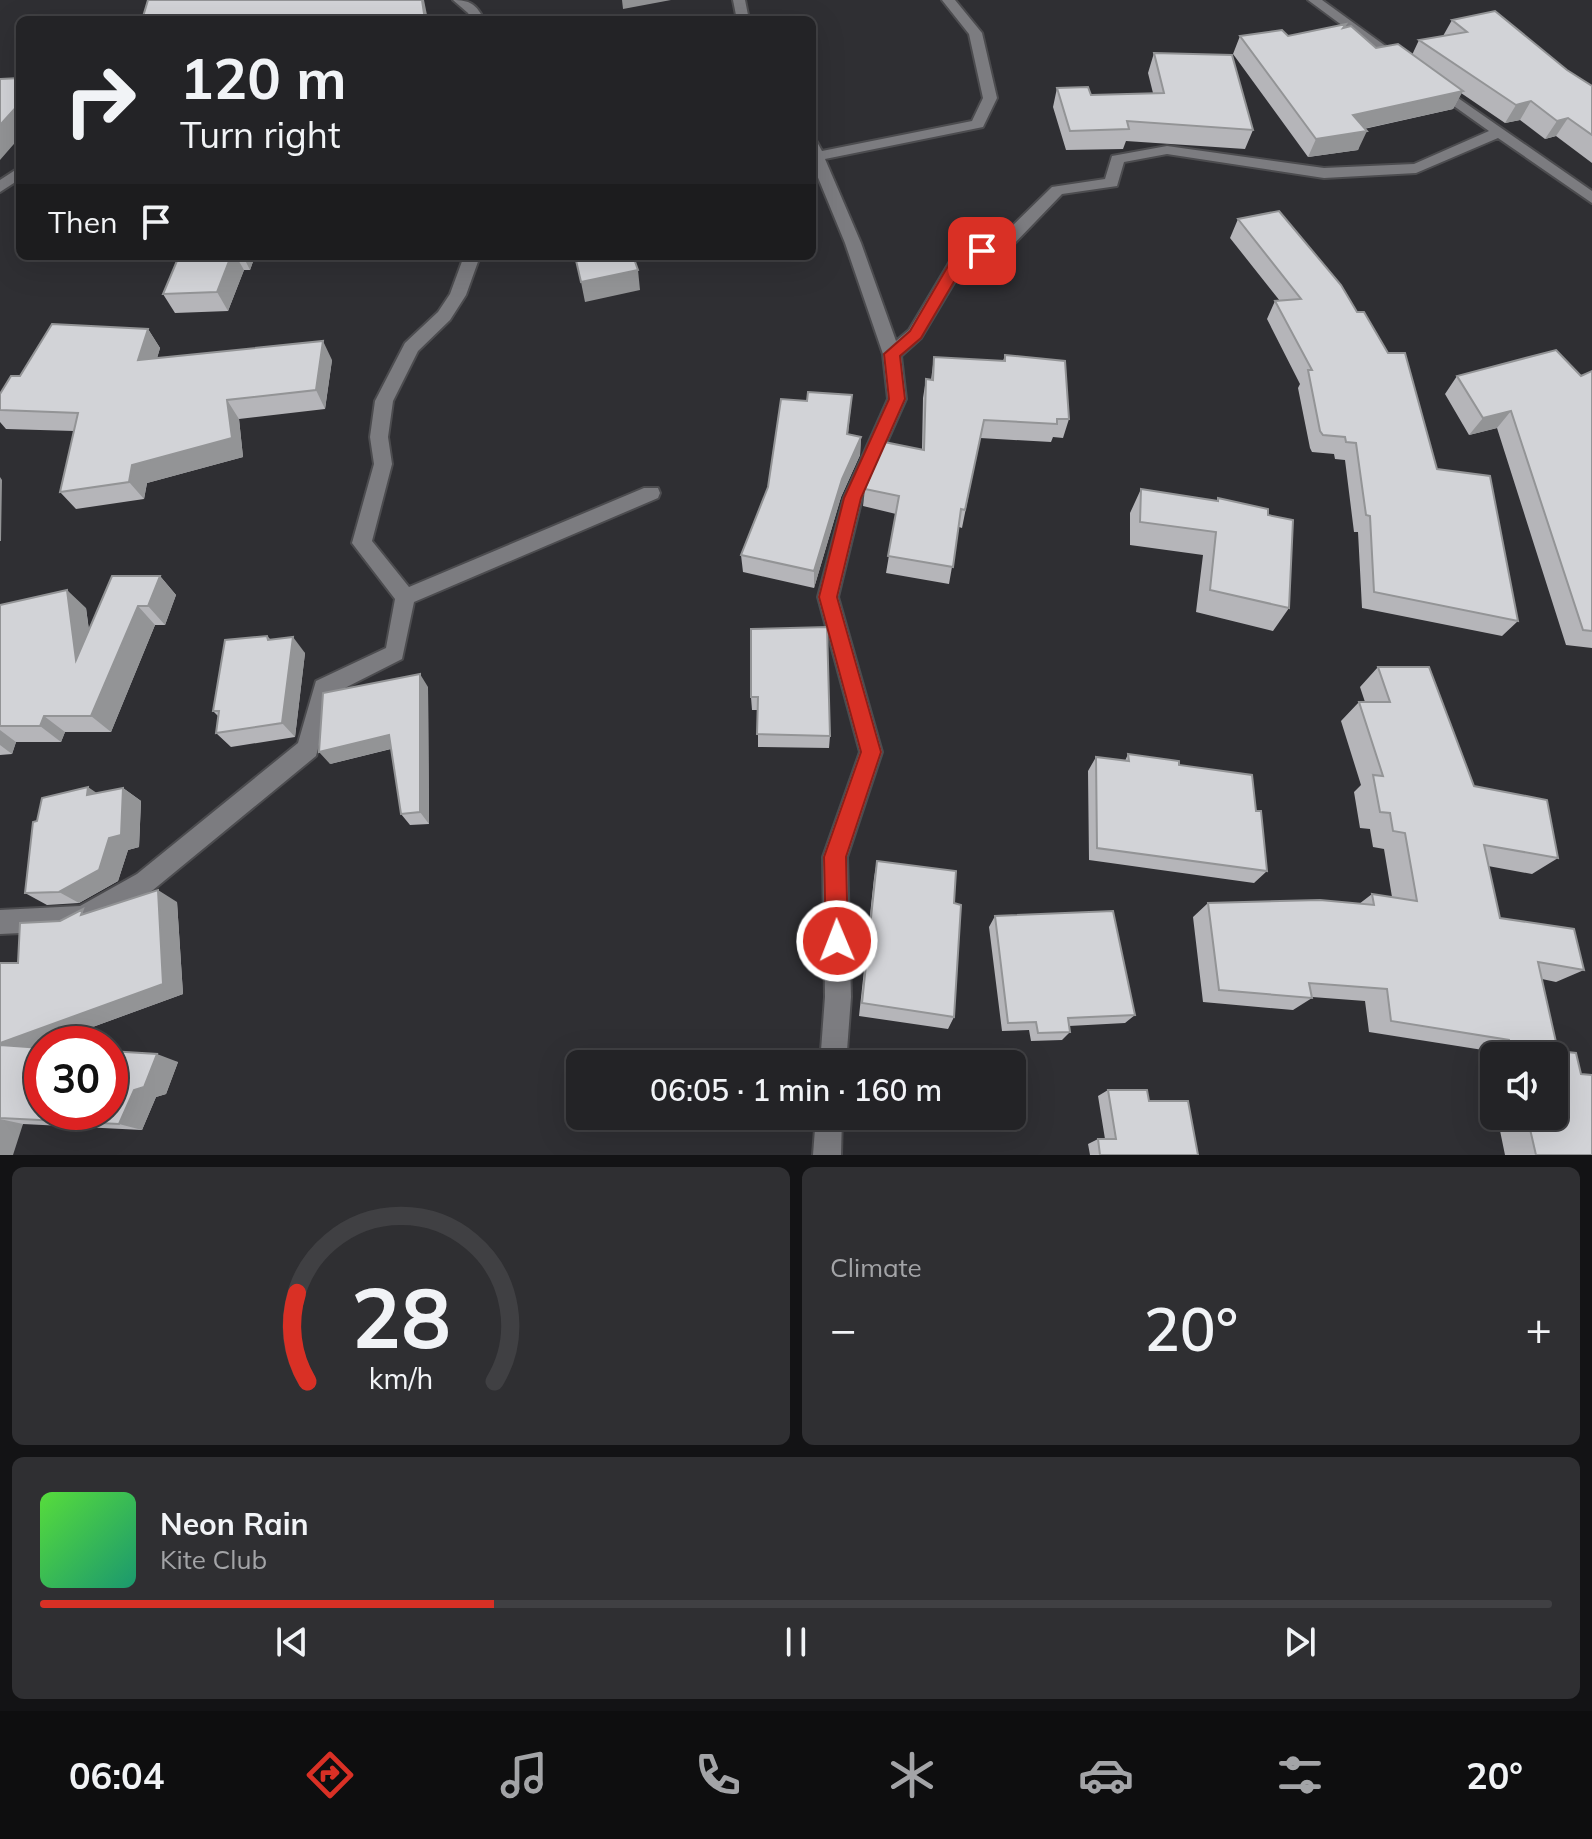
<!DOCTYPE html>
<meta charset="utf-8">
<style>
:root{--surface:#232326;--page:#2f2f32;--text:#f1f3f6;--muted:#a3a4a7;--line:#404043;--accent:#d93025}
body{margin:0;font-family:Mulish,sans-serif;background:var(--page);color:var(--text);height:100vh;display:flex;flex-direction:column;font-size:30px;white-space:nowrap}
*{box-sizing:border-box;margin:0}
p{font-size:26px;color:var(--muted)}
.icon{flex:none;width:44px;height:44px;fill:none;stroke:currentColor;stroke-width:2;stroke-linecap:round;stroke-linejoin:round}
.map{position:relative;height:1155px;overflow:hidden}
.side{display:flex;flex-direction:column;gap:12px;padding:12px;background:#131315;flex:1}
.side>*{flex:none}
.banner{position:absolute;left:16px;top:16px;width:800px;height:244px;border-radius:12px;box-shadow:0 8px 32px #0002,0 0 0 2px var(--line);background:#232326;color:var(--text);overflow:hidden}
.controls{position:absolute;left:1480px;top:1042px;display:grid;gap:16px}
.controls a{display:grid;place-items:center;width:88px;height:88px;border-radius:12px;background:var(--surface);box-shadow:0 8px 32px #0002,0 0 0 2px var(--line);font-size:40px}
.speed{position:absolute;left:24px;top:1026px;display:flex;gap:16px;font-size:40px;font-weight:700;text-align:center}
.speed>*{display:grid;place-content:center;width:104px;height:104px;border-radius:50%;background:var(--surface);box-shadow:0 8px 32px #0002,0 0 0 2px var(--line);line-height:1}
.speed .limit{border:12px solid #d22;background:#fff;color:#111}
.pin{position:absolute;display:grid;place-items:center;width:68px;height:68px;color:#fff;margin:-34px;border-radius:16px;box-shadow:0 4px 12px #0006}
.me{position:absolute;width:88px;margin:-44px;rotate:359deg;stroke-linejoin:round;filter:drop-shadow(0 0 6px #0008)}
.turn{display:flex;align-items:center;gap:28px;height:168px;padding:0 32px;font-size:36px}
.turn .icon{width:104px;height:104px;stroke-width:2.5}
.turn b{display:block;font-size:56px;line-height:68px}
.then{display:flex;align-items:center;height:76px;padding:0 32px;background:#0003;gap:16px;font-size:30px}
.big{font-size:60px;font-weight:600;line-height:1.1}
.side .tile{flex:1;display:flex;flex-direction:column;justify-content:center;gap:12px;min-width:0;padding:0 28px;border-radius:12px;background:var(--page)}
.side .dial{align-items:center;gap:0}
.dial svg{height:208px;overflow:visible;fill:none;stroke:var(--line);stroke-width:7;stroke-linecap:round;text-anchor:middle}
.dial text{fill:var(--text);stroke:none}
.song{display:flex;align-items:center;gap:24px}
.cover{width:96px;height:96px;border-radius:12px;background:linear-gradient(135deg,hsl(110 70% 55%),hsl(160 70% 35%))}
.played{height:8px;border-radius:4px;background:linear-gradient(90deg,var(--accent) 30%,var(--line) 30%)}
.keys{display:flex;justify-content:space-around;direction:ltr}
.heat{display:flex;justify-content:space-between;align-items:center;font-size:44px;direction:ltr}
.side .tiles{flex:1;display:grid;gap:12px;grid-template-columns:1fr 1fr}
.tile:last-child{grid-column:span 2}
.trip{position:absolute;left:566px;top:1050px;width:460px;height:80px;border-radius:12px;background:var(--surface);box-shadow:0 8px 32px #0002,0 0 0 2px var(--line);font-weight:600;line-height:80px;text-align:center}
.tab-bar{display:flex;height:128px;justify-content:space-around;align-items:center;background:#0e0e0f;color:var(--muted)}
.tab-bar .icon{width:56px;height:56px}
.tab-bar .on{color:var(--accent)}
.tab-bar b{font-size:36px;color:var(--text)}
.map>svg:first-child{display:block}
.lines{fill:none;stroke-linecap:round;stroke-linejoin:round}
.street-casing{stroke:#4c4c4f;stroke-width:4}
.street{fill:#7c7c80;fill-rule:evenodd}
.wall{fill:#b5b5b9}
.shaded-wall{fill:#939496}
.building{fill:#d2d3d7;stroke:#939496;stroke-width:2}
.route{fill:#d93025;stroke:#8d1f18;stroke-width:2}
</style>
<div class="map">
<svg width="1592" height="1155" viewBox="0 0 1592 1155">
<rect width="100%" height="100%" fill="#2f2f33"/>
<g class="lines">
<defs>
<path id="street" d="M453,0C469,0 477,4 484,20H472L468,13Z
M733,0H745L749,20H737Z
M942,0H955L982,33L997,98L983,127L825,159L861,243L896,341L909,330L955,253L998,240L1052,187L1105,179L1112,156L1167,146L1324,168L1414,164L1489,131L1430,89L1428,86L1435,82L1592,191V203L1498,138L1416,173L1324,178L1167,154L1124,162L1117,186L1062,194L1010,248L967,261L921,338L901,356L906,399L862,498L838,597L882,752L847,857L851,997L846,1064H820L825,997L823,857L860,752L818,597L844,498L888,399L883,354L845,243L812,163V141L817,142L822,151L972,121L983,98L969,34Z
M1308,0H1322L1409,63L1397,66Z
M20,167V179L0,192V180Z
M464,256H480L466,295L450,320L418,351L393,401L388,437L392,464L372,541L409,587L644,488H658L660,493L658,498L414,602L402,659L333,694L316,756L153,890L83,930L0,934V910L80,906L137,874L298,743L316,681L386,648L395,599L352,543L374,464L370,437L375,401L405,343L438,312L450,294Z
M816,1116H842L841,1155H813Z"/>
</defs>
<use href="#street" class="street-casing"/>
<use href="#street" class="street"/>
</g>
<path class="wall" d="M1452,20L1567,70L1592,86V163L1556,136L1545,139L1520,120L1505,123L1461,93L1453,109L1364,129L1358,150L1308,157L1233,54L1240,36H1288L1345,27L1376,48L1412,55L1419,40L1443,36Z
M1154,53L1253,130L1245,149L1126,141L1123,149L1066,150L1053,107L1057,88L1091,95L1153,93L1148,73Z
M1238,219L1437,469L1518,621L1502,636L1362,608L1358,532H1354L1345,460L1335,459L1334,454L1312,452L1310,448L1298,388L1300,384L1267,319L1275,301H1280L1230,238Z
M179,256H255L250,270H244L228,311L175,313L163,294Z
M148,329L160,348L157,358L332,360L325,409L239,419L243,457L147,483L144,499L76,509L60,492L74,431L6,429L0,422V394L20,376Z
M1005,355L1069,419L1063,438L1053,437L1051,442L980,438L962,528L959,527L949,584L886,573L896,514L863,506L865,489L922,450L923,398L926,379L931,380L934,357L1003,361Z
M1592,371V648L1566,645L1497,428L1469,435L1445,394L1457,376H1581Z
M852,395L848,434L861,437L860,455L841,497L814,588L743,572L741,555L807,401Z
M1141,489L1217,501L1218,498L1268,515L1289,608L1273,631L1196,612L1203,555L1130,545V513Z
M160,576L176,595L165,625H155L111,732H65L61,742H16L12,754L0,755V605L86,608L89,630Z
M751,629L830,736L829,748L758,747V710H752L751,697Z
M267,636L271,640L305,653L295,737L231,747L216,733L218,716L213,711Z
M1378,667L1474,786L1558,858L1532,874L1488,866L1500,918L1584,970L1556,982L1542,979L1558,1051L1592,1155H1505L1497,1116H1554V1056H1494V1102L1483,1050L1369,1032L1365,1001L1312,997V998L1293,1010L1203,1002L1193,917L1208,903L1359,904L1372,894L1392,897L1384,849L1373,847L1370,829L1360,828L1354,792L1361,785L1341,721L1359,702H1365L1360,687Z
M428,687L429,824L410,825L401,814L391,749L330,764Z
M1128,754L1179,765L1256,811L1267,871L1254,883L1089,860L1088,771L1096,757L1125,761Z
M123,788L141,801L139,847L128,850L118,881L79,903L47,905L25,893L37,821L97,793Z
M877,861L954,903V1017L948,1029L859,1016L874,878Z
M177,902L183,994L46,1044H42V1046L37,1047L178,1062L166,1094L156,1097L142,1130L23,1124L0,1155V963H18L60,921L89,912Z
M995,916L1135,1015L1125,1023L1069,1026L1070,1032L1062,1040L1031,1041L1029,1030L1002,1031L989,927Z
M1108,1090L1149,1101L1198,1155H1090L1088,1144L1098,1139H1105L1098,1096Z"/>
<path class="shaded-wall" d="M422,0H424L428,20H425Z
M622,0H671L623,9Z
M1463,91L1453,109L1344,133L1353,115Z
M1531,101L1520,120L1505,123L1516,105Z
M20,103V137L0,160V125Z
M1568,118L1556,136L1545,139L1557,121Z
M1367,131L1358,150L1308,157L1316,139Z
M231,256H236L244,270L228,311L217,292Z
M243,256H255L250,270Z
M638,270L640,290L585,302L581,282Z
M148,329L160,348L151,379L138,360Z
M323,341L332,360L325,409L316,390Z
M227,400L239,419L243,457L147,483L144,499L129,482L132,465Z
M1511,411L1497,428L1469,435L1483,418Z
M861,437L860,455L841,497L814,588V571L842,479Z
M0,477L2,480L1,541H0Z
M160,576L176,595L165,625L148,606Z
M67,590L86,608L95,678L76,660Z
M138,606L155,625L111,732L91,716Z
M293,637L305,653L295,737L282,723Z
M420,674L428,687L429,824L420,812Z
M44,716L65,732L61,742L40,726Z
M0,730L16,742L12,754L0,745Z
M389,735L398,747L330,764L319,752Z
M88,787L107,800L87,795Z
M123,788L141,801L139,847L128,850L118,881L79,903L59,892Z
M158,890L177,902L183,994L46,1044H42V1046L20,1053L0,1047V1043Z
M157,1054L178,1062L166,1094L156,1097L142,1130L119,1124L134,1090Z
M0,1119L23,1124L13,1155H0Z"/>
<path class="building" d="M148,0H422L425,20H142Z
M1495,11L1567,70L1592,86V135L1568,118L1557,121L1531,101L1516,105L1419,40L1467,32L1452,20Z
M1346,24L1343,28L1351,26L1376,48L1398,44L1463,91L1353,115L1367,131L1316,139L1240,36L1282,30L1288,36Z
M1154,53L1232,55L1253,130L1127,121L1129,129L1070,131L1057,88L1088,87L1091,95L1164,93Z
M20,78V103L0,125V79Z
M1279,211L1341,285L1357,312H1364L1388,353H1405L1437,469L1490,476L1518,621L1374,592L1370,516L1366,515L1356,443L1346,442L1345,437L1323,435L1320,431L1308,370H1312L1275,301L1301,299L1238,219Z
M179,256H231L217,292L163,294Z
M575,256H633L638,270L581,282Z
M52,324L148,329L138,360L323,341L316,390L227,400L232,438L132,465L129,482L60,492L78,413L0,410V394L11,376H20Z
M1556,350L1581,376L1592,371V631L1583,630L1511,411L1483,418L1457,376Z
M1005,355L1065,361L1069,419H1057V424L984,420L965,510L961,509L953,567L888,556L899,496L865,489L884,442L924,450L926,379L933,380L934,357L1005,361Z
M808,392L852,395L847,434L861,437L842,479L814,571L741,555L768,487L781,399L807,401Z
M1141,489L1218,501V498L1268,509V515L1293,520L1289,608L1210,590L1216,532L1140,522Z
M112,576H160L148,606H138L91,716H44L40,726H0V605L67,590L76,660Z
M827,627L830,736L757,734L758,697H751V629Z
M267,636L268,640L293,637L282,723L216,733L219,711H213L225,640Z
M1378,667H1429L1474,786L1547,800L1558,858L1484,845L1500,918L1574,929L1584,970L1538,962L1558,1051L1576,1053L1581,1074L1592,1075V1155H1536L1527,1116H1554V1056H1513L1509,1040L1391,1021L1387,989L1309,983L1312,998L1219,990L1208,903L1320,900L1374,905L1372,894L1417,901L1405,833L1393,831L1390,813L1380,812L1373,775L1383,776L1359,702H1390Z
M420,674V812L401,814L389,735L319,752L323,693Z
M1128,754L1179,761V765L1252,775L1256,811H1261L1267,871L1097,848L1096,757L1129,761Z
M88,787L87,795L123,788L121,835L109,838L99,870L59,892L25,893L33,822L37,821L42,798Z
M877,861L956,871L954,903L961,905L954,1017L862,1003Z
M158,890L163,984L0,1043V963H18L20,923L60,921L83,909L81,915Z
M1113,911L1135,1015L1068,1018L1070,1032L1038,1033L1036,1022L1008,1023L995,916Z
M0,1045L42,1048V1112H110V1051L157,1054L144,1087L134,1090L119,1124L0,1118Z
M1108,1090H1147L1149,1101H1188L1198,1155H1100L1098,1139H1116Z"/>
<path class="route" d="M982,246L987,247V254L966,261L921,338L900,356L905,399L861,498L837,597L881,752L846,857L848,941L845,949L837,952L829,949L826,941L824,857L861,752L819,597L844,498L889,399L884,354L910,331L955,254Z"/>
</svg>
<div class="controls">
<a><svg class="icon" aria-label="sound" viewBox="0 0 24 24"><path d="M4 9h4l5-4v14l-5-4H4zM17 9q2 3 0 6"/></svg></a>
</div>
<div class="speed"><div class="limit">30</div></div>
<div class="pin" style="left:982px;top:251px;background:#d93025"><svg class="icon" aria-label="arrive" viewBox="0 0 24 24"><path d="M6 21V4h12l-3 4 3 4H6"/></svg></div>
<svg class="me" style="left:837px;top:941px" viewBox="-20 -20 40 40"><circle r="17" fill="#d93025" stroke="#fff" stroke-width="3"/><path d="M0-11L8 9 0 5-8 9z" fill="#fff"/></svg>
<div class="trip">06:05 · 1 min · 160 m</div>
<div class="banner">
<div class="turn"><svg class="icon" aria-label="right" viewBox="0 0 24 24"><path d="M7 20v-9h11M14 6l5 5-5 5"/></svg><div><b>120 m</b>Turn right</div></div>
<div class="then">Then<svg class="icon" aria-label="arrive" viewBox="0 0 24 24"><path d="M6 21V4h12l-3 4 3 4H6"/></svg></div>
</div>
</div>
<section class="side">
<div class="tiles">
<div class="tile dial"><svg viewBox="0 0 100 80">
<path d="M14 69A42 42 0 1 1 86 69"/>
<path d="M14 69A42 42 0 0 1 10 35" stroke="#d93025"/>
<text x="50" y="56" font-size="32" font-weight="700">28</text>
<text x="50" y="72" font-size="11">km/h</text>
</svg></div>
<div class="tile"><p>Climate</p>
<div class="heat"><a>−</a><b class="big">20°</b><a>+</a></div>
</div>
<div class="tile">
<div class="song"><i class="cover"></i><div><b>Neon Rain</b><p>Kite Club</p></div></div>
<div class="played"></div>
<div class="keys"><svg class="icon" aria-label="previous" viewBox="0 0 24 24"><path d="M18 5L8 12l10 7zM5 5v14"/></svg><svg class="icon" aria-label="pause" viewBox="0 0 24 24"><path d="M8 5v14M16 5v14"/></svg><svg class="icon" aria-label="next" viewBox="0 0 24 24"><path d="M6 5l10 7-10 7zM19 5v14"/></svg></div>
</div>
</div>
</section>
<nav class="tab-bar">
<b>06:04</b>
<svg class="icon on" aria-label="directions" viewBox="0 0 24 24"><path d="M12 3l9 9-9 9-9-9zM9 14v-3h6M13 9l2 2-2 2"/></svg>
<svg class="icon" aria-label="music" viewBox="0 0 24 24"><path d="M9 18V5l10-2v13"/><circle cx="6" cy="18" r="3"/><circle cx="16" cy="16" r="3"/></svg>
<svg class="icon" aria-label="phone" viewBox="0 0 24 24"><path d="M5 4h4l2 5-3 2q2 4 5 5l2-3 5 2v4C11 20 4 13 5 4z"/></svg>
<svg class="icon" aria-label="climate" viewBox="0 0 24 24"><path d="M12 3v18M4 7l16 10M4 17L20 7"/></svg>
<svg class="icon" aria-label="car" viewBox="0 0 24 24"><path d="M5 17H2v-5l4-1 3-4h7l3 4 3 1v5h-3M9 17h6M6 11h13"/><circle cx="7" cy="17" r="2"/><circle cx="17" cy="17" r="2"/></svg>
<svg class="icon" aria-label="filters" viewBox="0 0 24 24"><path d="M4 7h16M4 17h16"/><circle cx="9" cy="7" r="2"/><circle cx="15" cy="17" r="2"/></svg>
<b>20°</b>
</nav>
